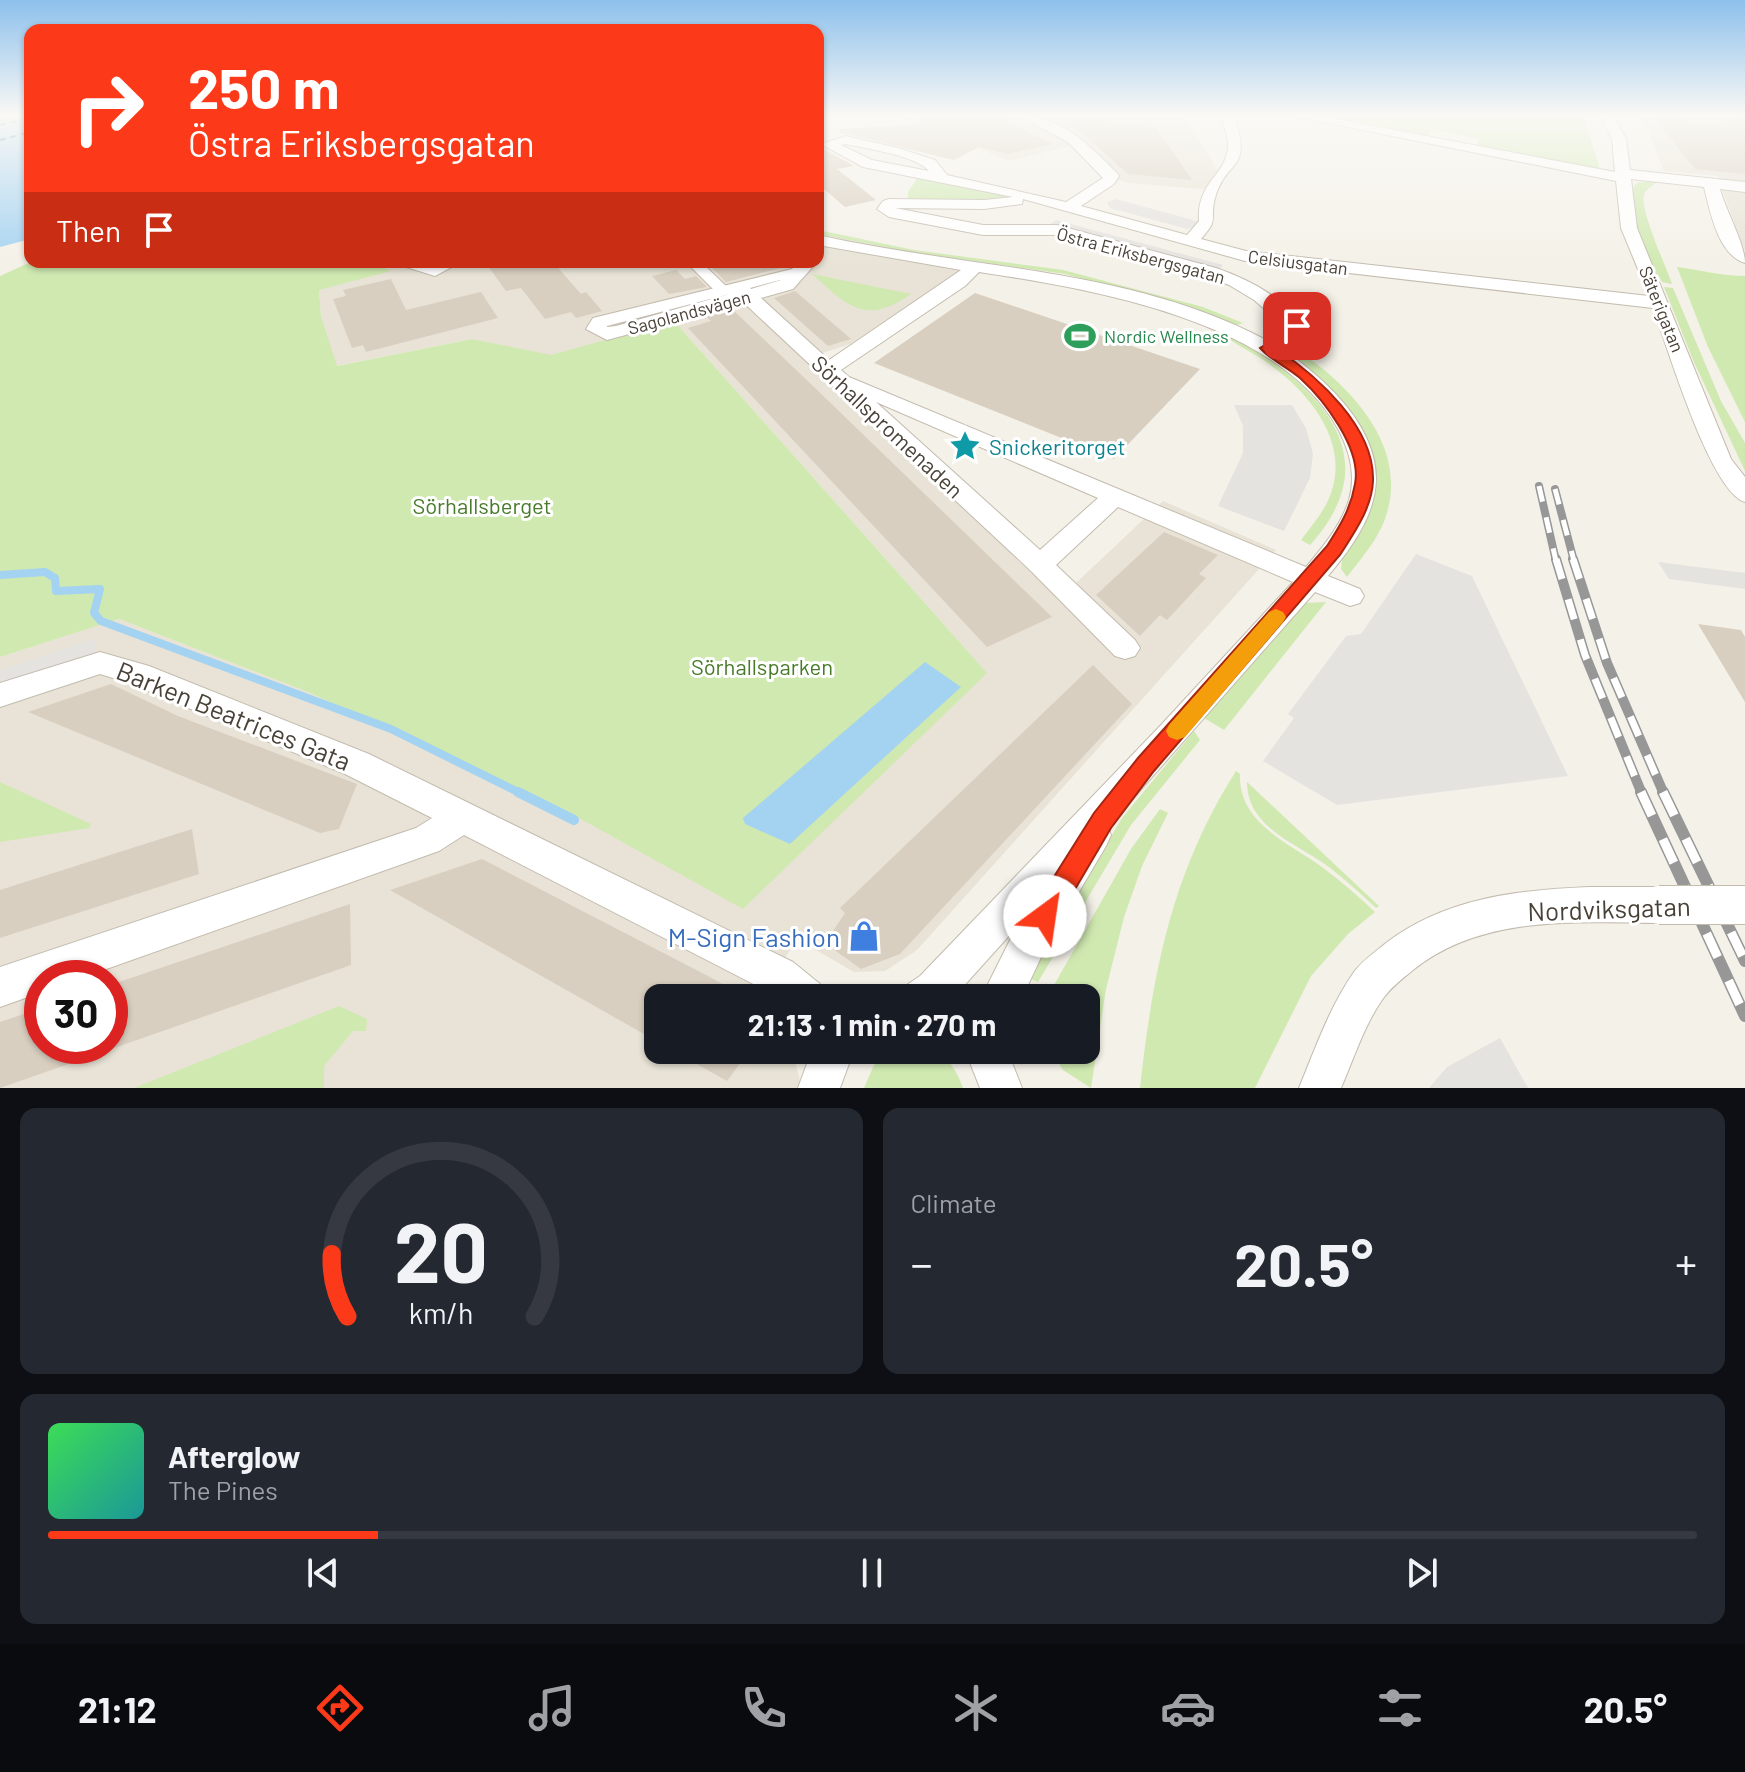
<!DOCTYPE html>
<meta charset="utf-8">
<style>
:root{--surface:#171b24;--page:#242831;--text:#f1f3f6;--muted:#9ea1a6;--line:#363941;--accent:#fc3918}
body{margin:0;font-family:Barlow,sans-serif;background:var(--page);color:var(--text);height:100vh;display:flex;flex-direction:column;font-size:30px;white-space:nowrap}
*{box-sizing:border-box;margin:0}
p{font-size:26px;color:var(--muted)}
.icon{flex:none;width:44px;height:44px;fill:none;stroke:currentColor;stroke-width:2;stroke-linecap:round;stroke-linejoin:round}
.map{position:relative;height:1088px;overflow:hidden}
.sheet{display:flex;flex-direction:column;gap:20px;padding:20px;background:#0d0f14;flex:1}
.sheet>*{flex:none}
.banner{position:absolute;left:24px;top:24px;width:800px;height:244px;border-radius:16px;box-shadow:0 2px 6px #0004;background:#fc3918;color:#fff;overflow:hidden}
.speed{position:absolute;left:24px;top:960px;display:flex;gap:16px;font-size:40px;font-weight:700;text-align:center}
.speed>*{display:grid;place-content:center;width:104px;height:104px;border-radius:50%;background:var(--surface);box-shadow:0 2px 6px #0004;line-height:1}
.speed .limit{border:12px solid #d22;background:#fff;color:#111}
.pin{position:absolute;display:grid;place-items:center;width:68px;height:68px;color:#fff;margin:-34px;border-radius:16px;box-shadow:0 4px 12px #0006}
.me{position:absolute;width:88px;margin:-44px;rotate:31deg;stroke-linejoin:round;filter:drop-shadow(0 0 6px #0008)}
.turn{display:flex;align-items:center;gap:28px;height:168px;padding:0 32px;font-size:36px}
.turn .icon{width:104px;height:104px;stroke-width:2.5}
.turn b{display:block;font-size:56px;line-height:68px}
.then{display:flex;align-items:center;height:76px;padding:0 32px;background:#0003;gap:16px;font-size:30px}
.big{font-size:60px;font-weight:700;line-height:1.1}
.sheet .tile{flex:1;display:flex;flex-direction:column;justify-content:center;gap:12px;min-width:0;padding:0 28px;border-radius:16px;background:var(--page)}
.sheet .dial{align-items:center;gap:0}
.dial svg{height:208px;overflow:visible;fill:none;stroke:var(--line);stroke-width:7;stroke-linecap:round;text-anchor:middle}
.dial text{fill:var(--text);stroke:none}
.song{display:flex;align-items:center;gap:24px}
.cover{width:96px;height:96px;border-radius:12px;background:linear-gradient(135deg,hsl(130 70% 55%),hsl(180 70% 35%))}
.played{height:8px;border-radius:4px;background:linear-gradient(90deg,var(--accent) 20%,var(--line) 20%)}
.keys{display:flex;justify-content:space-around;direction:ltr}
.heat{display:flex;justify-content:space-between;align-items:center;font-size:44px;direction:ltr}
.sheet .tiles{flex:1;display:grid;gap:20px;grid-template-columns:1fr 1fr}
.tile:last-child{grid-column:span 2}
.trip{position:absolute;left:644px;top:984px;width:456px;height:80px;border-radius:16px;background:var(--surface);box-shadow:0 2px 6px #0004;font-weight:700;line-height:80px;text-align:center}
.dock{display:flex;height:128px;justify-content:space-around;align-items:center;background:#090b0e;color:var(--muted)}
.dock .icon{width:56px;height:56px}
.dock .current{color:var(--accent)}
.dock b{font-size:36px;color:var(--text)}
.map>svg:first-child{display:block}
.residential{fill:#e8e3d6;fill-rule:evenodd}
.green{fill:#d0e9b1}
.parking{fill:#e5e3e0}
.water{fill:#a4d2f1}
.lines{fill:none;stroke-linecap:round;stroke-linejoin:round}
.stream-far1{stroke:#a4d2f1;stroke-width:8}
.stream{stroke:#a4d2f1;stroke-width:10}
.ferry{stroke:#2d78ae;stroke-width:2;stroke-dasharray:6 5;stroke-linecap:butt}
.building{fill:#d9cfc0}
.pedestrian-casing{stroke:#c3bbae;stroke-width:2}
.minor-casing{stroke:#c3bbae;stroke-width:2}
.pedestrian{fill:#fff;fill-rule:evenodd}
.minor{fill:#fff;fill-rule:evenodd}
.rail-far2-casing{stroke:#979797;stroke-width:8}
.rail-far1-casing{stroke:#979797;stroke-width:10}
.rail-casing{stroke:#979797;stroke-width:12}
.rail-far2{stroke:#fff;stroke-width:5;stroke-dasharray:16;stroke-linecap:butt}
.rail-far1{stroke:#fff;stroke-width:7;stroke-dasharray:21;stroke-linecap:butt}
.rail{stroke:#fff;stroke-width:9;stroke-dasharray:26;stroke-linecap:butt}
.minor-bridge-casing{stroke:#c3bbae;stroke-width:40;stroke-linecap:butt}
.minor-bridge{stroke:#fff;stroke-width:38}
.route{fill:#fc3918;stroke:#a42510;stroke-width:2}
.slow{fill:#f59e0b}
.labels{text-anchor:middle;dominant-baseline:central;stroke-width:6;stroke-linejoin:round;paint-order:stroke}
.far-street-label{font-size:18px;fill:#484137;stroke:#fff}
.far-leisure-label{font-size:18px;fill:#27864d;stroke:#fff;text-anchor:start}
.street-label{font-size:22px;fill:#484137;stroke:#fff}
.culture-label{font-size:22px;fill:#0d838f;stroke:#fff;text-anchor:start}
.park-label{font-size:22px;fill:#487b29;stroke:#fff}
.near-street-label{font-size:26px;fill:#484137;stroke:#fff}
.near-shop-label{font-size:26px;fill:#366cbe;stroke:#fff;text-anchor:end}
</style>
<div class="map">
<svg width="1745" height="1088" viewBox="0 0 1745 1088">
<rect width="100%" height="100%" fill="#f4f1e8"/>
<path class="residential" d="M894,115H1181L1212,160L1222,181L1213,190L1130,183L1100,175L1070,146L1009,161L978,148L992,141L924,122L898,119Z
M1636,115H1745V251L1717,176L1664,171L1649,132Z
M818,245L960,271L850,344L804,359L1059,599L1163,501L1276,550L917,950L885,971L854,972L797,939L763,993L768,998H658V1050H792L802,1088H0V657L119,619L308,692L570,813L987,673L674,321L551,356L472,339L336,366L321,316L319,289L389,270L370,262H818ZM42,978H110V1046H42Z"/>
<path class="green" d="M1312,115H1583L1600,169L1476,148L1479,139L1432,130L1426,138Z
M918,177L1010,196L1011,197L1006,200H908V192Z
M1640,182H1657C1654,185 1645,190 1644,195C1640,211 1666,266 1672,284L1662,282C1646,253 1624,217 1635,184Z
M818,230L914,250L1063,270L1203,307L1263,331L1243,323L1234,326L1164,301L1065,274L904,251L818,234Z
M31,262H370L391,271L319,290L321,316L337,366L472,339L551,355L674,321L987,673L743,909L570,813L480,770L308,692L119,619L0,657V276Z
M1677,267C1701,270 1722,276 1745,276V422L1708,347Z
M812,274L911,294C866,326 847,306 812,274Z
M1664,287L1673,288L1721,401L1745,443V471L1693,360Z
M1230,335C1312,382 1394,453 1310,545L1301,540C1312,525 1325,511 1331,493C1349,443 1311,395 1273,367C1258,355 1241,348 1226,337Z
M1290,345C1343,379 1406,439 1388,509C1382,535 1363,556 1347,577L1341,569L1342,560L1336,557L1372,473L1289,353Z
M1326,602L1224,730L1204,718L1292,611L1304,603Z
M1194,731L1200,740L1131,825L1038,982L1027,977L1122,818Z
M1236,771L1240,774C1238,823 1289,843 1322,867C1341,881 1358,896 1375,912L1348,934L1311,976L1255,1088H1140C1153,971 1172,872 1236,771Z
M0,782L91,824L89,828L0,842Z
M1247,782L1379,906L1376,908C1361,894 1346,880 1329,867C1298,844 1247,828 1247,782Z
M1160,809L1168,813L1142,866L1124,917L1106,989L1091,1088L1063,1070L1051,1050H1086V998H1048L1049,994L1131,849Z
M339,1006L367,1019L366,1031H353L324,1066V1088H134Z
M893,1050C931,1050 949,1048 963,1088H864L874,1065Z"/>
<path class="parking" d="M1116,199L1197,221L1201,224L1187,229L1110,208L1107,202Z
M1056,220L1223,265L1217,271L1049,225Z
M1060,234L1211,276L1205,281L1054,239Z
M1234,405H1292L1306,428L1313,454L1310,478L1284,531L1218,506L1243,453V426Z
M1416,554L1472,576L1568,776L1337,805L1263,761L1294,718L1288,714L1346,636L1361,634Z
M1658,562L1745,573V589L1669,579Z
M95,638L96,652L0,684V671Z
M1500,1038L1528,1088H1429L1447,1067Z"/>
<path class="water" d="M0,115H30V239L0,247Z
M925,662L961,687L790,844L745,824L743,818Z"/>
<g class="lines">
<path class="stream-far1" d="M0,575L45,572L55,578L56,591L100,589L94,613L101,621L391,729L522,794"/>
<path class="stream" d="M518,792L574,820"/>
<path class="ferry" d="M0,125L30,118
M0,140L30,132"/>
</g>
<path class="building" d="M923,115H1008L1009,123L1053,144L1007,154L979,147L954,160L839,132V129L914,125L922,121Z
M1652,115H1681L1687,122L1727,126L1739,115H1745V174L1695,169Z
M1065,118L1155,126L1192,180L1128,174Z
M818,139L820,147L854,166L837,169L876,200L845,207L818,184Z
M485,262H553L581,294L586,292L602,311L576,318L571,312L545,319L521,288L506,291Z
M711,262H780L781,268L726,282L710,266Z
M676,270L685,279L696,276L707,287L669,294L652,276Z
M391,279L406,310L481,292L498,318L366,352L363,345L352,348L333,299L346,296L343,290Z
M795,291L851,339L828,346L774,298Z
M975,293L1200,369L1114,459L874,363Z
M732,309L814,387L1052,617L987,647L688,328L711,321L706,316Z
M1164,532L1218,555L1199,574L1206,578L1167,620L1160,615L1140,636L1096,595Z
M1698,624L1741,630L1745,637V702Z
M1093,665L1132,704L900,954L861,969L829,946V937L845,913L840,908Z
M111,684L178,716L357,784L339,829L320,833L28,712Z
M192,829L199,874L0,938V890Z
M482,859L708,976L748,998H658V1042L390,890Z
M350,904L351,965L0,1088V1022L42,1008V1046H110V985Z
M672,1050H750L727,1081Z"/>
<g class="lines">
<defs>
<path id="pedestrian" d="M686,262H701L727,287V293H717Z"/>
<path id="minor" d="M906,115H919L921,118L914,122Z
M1018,115C1060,115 1089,145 1117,173L1119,176L1114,184L1081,206L1187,235L1199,221C1196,182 1227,175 1228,146C1228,136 1224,125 1221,115H1234C1253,174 1227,156 1215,198C1209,221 1220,218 1201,239L1246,251L1649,296L1621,228L1616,181L1288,115H1316L1615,172L1612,139L1600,115H1613L1626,139L1630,170L1745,182V192L1720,189C1726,211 1745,244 1745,263C1718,255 1710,211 1704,187L1631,179L1637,228L1731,459L1745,477V502C1710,492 1667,345 1653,308L1245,261L1023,199L1022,204L984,209L895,208L983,225H1057L1216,268C1251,280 1286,300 1309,329L1281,348C1326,379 1388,434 1374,496C1368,526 1347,553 1328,576L1360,589L1364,596L1360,603L1350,606L1315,592L1108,827L1111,835L1106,846L1043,953L1022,998H981L1016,928L953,998H902L908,984L920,976L1161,725L1293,582L1118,507L1056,565L1135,640L1140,648L1135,656L1125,659L1115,656L1031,571L744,303L607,340L586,329L593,318L792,269L798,262H817L793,289L761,298L829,360L961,270L818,245V235C966,269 1129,267 1266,340L1286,328L1254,300L1229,285L1204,276L1056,235H983L889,217L877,209L883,201L889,199L984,200L1013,197L863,167L821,144L846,136L898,148L935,160L947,175L1066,202L1103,178L1068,142ZM846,144C867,149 915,155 929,171L872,160L841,145ZM979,272C1092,289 1278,320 1338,429C1350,451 1356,476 1349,500C1341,525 1323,547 1306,567L849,377L841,370L965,286ZM781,280L751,289L750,288L780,280ZM733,293L616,326L607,327V326ZM876,402L1098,498L1040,550Z
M400,262L434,265L461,262L435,276L403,266Z
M100,652L149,666L369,754L793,962L820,984L826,998H775L765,990L464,835L439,851L81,978H42V992L0,1007V967L416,828L432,818L345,774L129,683L100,674L0,707V683Z
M1589,887H1659L1672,893L1677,905L1672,917L1659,923C1576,922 1481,915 1413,970C1402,979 1390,988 1382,1000C1364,1026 1354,1058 1341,1088H1299C1315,1049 1330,1006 1354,972C1362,961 1375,952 1386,943C1445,898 1517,890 1589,887Z
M812,1050H854L840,1088H798Z
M965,1050H1007L1022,1088H980Z"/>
</defs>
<use href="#pedestrian" class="pedestrian-casing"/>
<use href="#minor" class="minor-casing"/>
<use href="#pedestrian" class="pedestrian"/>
<use href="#minor" class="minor"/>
<defs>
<path id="rail-far2" d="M1539,486L1556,561
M1555,489L1574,561"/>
<path id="rail-far1" d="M1556,559L1585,655L1642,794
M1573,559L1607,663L1664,794"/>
<path id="rail" d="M1641,792L1745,1016
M1663,792L1745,961"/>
</defs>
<use href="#rail-far2" class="rail-far2-casing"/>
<use href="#rail-far1" class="rail-far1-casing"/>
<use href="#rail" class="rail-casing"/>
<use href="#rail-far2" class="rail-far2"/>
<use href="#rail-far1" class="rail-far1"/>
<use href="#rail" class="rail"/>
<defs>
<path id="minor-bridge" d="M1659,905H1745"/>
</defs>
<use href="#minor-bridge" class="minor-bridge-casing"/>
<use href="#minor-bridge" class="minor-bridge"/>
</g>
<linearGradient id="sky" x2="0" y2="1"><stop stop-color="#8dc0ec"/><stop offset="0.43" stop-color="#faf9f5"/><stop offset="1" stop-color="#faf9f5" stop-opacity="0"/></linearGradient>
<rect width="1745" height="268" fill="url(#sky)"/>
<path class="route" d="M1297,322L1303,326L1302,335L1277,349C1317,376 1375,427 1373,481C1372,508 1354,533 1340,555L1154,771L1111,828L1054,925L1045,928L1035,925L1032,916L1035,907L1094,813L1138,758L1327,546C1340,526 1351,508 1355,484C1362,449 1324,400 1300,378C1287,367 1271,360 1260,348L1290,330L1292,323Z"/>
<path class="slow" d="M1276,609L1283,612L1286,617L1283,622L1185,737L1177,740L1169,737L1166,731L1169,725L1269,612Z"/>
<defs>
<symbol id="stadium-bare" viewBox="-9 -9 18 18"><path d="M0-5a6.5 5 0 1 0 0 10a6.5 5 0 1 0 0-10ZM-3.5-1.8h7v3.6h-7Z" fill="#2e9e5b" stroke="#fff" stroke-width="2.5" paint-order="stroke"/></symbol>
<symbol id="sight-bare" viewBox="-9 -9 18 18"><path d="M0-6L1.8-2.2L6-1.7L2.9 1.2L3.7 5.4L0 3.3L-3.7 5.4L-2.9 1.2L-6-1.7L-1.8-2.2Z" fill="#0f9aa8" stroke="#fff" stroke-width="2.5" paint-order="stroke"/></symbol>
<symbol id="shop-bare" viewBox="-9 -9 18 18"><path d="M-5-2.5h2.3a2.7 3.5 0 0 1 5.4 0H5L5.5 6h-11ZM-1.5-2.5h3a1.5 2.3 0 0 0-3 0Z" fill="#3f7fe0" stroke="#fff" stroke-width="2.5" paint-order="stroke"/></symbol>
</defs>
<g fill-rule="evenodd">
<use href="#stadium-bare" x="1058" y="314" width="44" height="44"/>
<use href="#sight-bare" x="943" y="424" width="44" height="44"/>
<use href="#shop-bare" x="842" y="914" width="44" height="44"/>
</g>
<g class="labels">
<g class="far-street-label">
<text transform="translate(1141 255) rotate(15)">Östra Eriksbergsgatan</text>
<text transform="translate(1298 262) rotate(7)">Celsiusgatan</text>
<text transform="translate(1662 309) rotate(68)">Säterigatan</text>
<text transform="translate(689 312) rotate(-15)">Sagolandsvägen</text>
</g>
<g class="far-leisure-label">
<text x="1104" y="336">Nordic Wellness</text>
</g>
<g class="street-label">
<text transform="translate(888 426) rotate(43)">Sörhallspromenaden</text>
</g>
<g class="culture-label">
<text x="989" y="446">Snickeritorget</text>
</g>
<g class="park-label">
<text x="482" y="505">Sörhallsberget</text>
<text x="762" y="666">Sörhallsparken</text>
</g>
<g class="near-street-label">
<text transform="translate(234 715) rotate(22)">Barken Beatrices Gata</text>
<text transform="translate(1609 908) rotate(-2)">Nordviksgatan</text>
</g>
<g class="near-shop-label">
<text x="840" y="936">M-Sign Fashion</text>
</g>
</g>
</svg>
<div class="speed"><div class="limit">30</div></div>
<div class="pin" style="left:1297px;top:326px;background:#d93025"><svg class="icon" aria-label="arrive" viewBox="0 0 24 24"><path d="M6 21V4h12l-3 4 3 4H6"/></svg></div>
<svg class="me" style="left:1045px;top:916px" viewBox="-20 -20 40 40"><circle r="19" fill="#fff"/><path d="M0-13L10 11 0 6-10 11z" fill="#fc3918"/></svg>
<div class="trip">21:13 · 1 min · 270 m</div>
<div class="banner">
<div class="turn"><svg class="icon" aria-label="right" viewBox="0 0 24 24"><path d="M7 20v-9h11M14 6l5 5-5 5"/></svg><div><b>250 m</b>Östra Eriksbergsgatan</div></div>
<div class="then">Then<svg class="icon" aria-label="arrive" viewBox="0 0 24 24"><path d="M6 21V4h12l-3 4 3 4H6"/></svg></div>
</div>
</div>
<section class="sheet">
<div class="tiles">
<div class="tile dial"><svg viewBox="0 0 100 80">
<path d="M14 69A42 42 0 1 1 86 69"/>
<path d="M14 69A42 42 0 0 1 8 45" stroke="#fc3918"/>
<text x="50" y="56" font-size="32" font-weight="700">20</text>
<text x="50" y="72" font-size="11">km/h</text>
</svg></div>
<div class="tile"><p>Climate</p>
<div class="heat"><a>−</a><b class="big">20.5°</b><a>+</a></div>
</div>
<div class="tile">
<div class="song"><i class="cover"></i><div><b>Afterglow</b><p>The Pines</p></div></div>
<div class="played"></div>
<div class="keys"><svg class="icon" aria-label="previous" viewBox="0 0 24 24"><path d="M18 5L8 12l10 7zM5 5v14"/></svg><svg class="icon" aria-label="pause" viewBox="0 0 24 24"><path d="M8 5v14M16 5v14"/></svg><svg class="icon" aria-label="next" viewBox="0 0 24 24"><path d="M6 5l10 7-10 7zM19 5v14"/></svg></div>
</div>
</div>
</section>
<nav class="dock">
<b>21:12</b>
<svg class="icon current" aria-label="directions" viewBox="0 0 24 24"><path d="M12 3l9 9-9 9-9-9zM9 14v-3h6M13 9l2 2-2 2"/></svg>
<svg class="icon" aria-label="music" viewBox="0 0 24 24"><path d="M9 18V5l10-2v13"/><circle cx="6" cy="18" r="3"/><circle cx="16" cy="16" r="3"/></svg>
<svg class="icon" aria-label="phone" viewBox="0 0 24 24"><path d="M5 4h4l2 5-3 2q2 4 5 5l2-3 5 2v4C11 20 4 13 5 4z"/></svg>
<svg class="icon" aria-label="climate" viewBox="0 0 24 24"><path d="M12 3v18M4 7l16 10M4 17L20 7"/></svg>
<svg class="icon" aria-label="car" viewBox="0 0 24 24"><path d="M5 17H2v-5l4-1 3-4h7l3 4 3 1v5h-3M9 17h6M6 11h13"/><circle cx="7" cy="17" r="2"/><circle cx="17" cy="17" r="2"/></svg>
<svg class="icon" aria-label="filters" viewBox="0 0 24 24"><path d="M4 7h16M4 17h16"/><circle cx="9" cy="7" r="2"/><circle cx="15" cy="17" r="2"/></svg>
<b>20.5°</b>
</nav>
